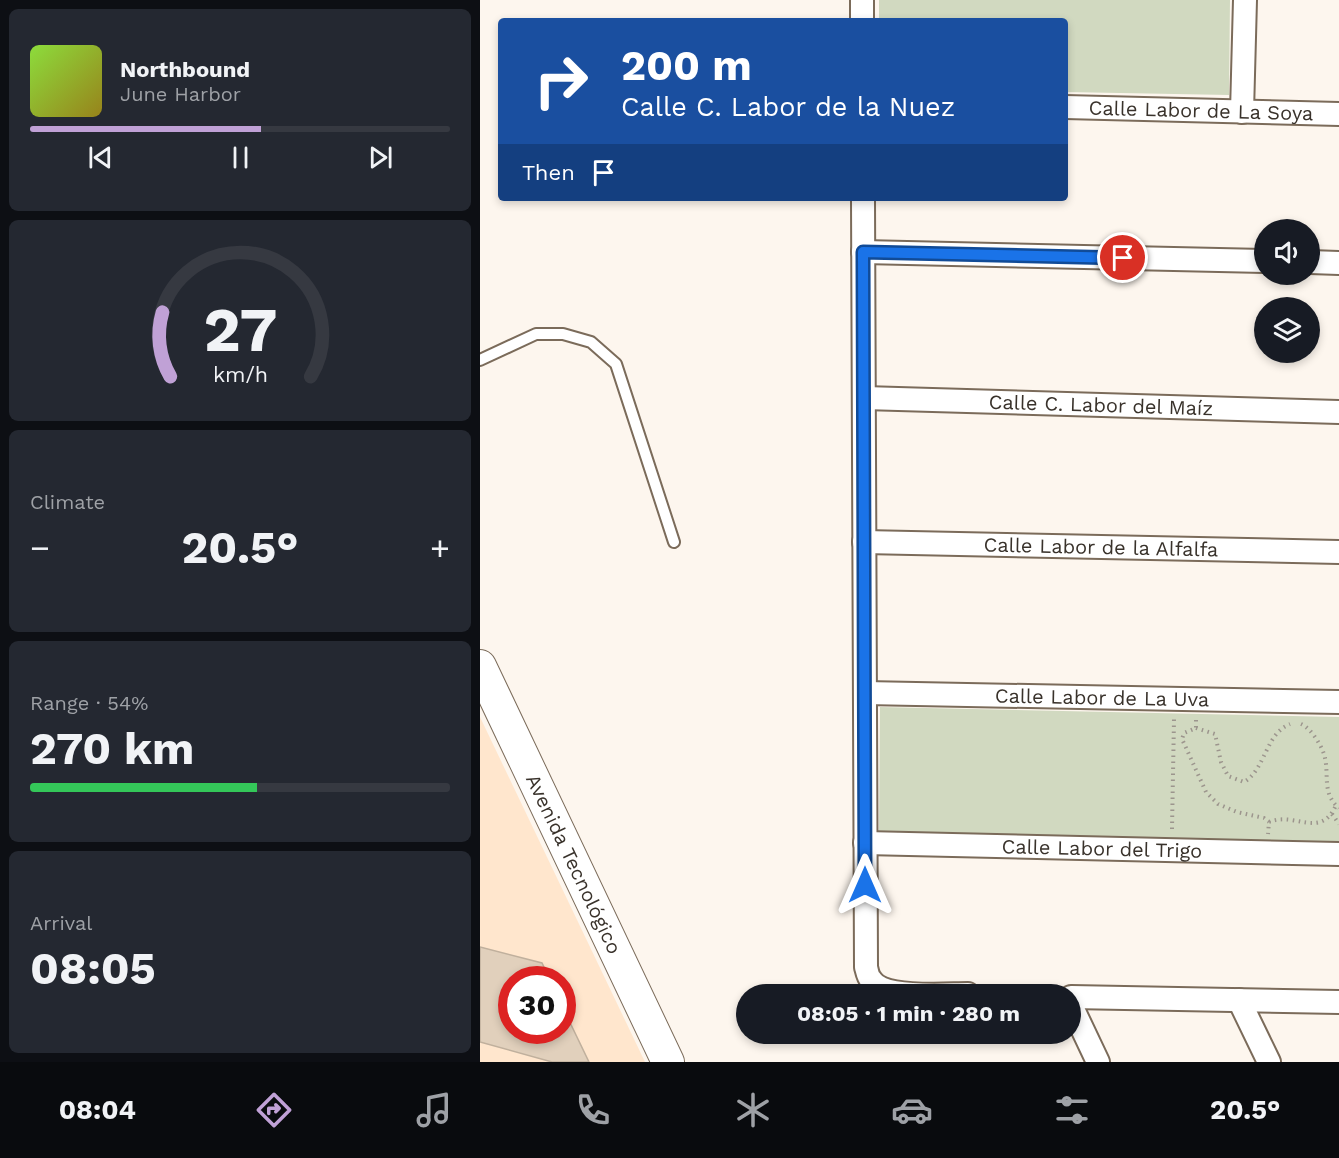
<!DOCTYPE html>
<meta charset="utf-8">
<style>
:root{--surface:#171b24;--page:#242831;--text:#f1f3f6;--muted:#9ea1a6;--line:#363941;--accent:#c0a1d6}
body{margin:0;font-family:"Work Sans",sans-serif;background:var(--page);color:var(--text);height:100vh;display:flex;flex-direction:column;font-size:22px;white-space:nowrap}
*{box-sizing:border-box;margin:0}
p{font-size:20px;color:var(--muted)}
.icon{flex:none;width:33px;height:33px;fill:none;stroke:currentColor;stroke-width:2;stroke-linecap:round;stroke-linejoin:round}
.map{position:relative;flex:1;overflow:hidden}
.panel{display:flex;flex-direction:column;gap:9px;padding:9px;background:#0d0f14;width:480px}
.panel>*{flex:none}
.guide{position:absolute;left:18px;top:18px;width:570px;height:183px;border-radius:6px;box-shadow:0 3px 9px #0003;background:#1a4fa0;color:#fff;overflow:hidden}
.tools{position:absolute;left:774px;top:219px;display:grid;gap:12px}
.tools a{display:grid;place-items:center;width:66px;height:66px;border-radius:50%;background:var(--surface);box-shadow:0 3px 9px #0003;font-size:30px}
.speed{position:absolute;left:18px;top:966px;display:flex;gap:12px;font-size:30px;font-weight:700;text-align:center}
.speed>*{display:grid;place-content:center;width:78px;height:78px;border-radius:50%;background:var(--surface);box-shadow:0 3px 9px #0003;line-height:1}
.speed .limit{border:9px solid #d22;background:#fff;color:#111}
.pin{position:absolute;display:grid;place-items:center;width:51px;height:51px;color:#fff;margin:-26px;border:3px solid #fff;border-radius:50%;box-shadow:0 2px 6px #0007}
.me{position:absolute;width:66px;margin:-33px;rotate:0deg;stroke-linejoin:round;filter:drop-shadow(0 0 4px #0008)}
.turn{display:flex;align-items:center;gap:21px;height:126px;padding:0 24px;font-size:27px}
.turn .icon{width:78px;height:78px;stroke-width:2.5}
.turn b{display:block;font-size:42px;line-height:51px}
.then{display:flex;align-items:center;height:57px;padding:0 24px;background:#0003;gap:12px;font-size:22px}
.big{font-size:45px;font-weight:700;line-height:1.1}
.panel .tile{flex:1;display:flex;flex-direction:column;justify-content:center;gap:9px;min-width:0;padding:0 21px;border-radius:9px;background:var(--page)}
.panel .dial{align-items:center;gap:0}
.dial svg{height:156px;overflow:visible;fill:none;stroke:var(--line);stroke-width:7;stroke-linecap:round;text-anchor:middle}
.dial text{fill:var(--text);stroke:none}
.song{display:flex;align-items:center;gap:18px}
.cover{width:72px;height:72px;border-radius:9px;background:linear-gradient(135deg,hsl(90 70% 55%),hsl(50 70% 35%))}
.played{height:6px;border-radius:3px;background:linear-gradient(90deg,var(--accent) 55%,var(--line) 55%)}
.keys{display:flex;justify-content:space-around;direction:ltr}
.heat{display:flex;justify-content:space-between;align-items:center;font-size:33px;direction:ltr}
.charge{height:9px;border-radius:4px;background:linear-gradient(90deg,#34c759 54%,var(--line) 0)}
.trip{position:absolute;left:256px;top:984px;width:345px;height:60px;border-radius:30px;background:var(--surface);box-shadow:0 3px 9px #0003;font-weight:700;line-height:60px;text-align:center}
.tabs{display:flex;height:96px;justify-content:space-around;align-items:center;background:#090b0e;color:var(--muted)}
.tabs .icon{width:42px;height:42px}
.tabs .selected{color:var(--accent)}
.tabs b{font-size:27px;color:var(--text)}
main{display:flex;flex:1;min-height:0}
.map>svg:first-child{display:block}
.built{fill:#ffe6cd;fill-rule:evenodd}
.green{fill:#d1d9c0}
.building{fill:#e1d0bc;stroke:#c0b09d;stroke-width:1.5}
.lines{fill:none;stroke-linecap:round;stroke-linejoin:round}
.service-casing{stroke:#7b6b5a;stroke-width:14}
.minor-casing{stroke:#7b6b5a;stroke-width:26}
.secondary-casing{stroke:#7b6b5a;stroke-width:34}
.path{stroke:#9c958d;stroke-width:4;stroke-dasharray:1.5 4.5;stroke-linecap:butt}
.service{stroke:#fff;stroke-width:10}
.minor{stroke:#fff;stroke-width:22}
.secondary{stroke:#fff;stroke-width:32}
.route-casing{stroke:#114b97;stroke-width:15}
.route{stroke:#1a73e8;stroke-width:10}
.labels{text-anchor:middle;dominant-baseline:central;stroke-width:4.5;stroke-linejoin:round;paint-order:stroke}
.street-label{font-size:20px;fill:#39322b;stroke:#fff}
</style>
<main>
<section class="panel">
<div class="tile">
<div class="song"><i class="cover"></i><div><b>Northbound</b><p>June Harbor</p></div></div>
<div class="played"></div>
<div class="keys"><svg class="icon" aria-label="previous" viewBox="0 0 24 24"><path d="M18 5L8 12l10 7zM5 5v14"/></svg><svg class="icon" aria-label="pause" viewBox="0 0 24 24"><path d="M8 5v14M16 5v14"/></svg><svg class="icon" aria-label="next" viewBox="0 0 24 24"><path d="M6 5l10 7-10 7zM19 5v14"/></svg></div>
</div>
<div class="tile dial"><svg viewBox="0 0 100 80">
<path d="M14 69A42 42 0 1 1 86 69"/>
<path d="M14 69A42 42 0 0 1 10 36" stroke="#c0a1d6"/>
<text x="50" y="56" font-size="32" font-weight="700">27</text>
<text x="50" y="72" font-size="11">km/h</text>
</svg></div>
<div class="tile"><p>Climate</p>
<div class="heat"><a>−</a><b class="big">20.5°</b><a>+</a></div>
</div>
<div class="tile"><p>Range · 54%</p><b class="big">270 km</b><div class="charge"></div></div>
<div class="tile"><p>Arrival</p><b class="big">08:05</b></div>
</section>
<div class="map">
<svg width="859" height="1062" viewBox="0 0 859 1062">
<rect width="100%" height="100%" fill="#fdf6ee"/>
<path class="built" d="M0,717L165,1062H0ZM32,980H82V1030H32Z"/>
<path class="green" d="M399,0H750L749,95L585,92V21H399Z
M400,707L859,717V842L399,831Z"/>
<path class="building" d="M0,947L62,963L70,980H32V1030H82V1006L109,1062H72L0,1042Z"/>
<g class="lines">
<defs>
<path id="service" d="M0,360L56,334H83L111,342L136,364L194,542"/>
<g id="minor">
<path d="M382,0V21"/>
<path id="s1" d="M585,107L859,114"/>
<path d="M762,112L765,0"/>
<path d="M383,198L386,967C387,971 388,977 391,980C404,1000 465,994 488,994"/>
<path d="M383,252L784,261"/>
<path d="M830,262L859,263"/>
<path id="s2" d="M384,398L859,412"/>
<path id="s3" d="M384,542L859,552"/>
<path id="s4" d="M385,693L859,702"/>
<path id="s5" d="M385,843L859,854"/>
<path d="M591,997L859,1002"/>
<path d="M759,1000L789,1062"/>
<path d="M591,1005L618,1062"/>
</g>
<g id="secondary">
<path id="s6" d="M0,666L188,1062"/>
</g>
</defs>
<use href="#service" class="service-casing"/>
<use href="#minor" class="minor-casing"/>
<use href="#secondary" class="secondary-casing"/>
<path class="path" d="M716,720V728L704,733L702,739L726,792L738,804L757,812L784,818L789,822L788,834
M821,724C831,728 843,747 845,758C849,776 842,794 859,808
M716,728L735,734L741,762L748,776L764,782C786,769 785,734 810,724
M852,814L859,824
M789,822C815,811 841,840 856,805
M692,829L694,719"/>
<use href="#service" class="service"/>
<use href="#minor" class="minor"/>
<use href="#secondary" class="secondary"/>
</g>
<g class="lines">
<defs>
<path id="route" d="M385,885L383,252L643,258"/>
</defs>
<use href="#route" class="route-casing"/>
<use href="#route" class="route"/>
</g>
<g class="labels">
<g class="street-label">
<text stroke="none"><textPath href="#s1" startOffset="136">Calle Labor de La Soya</textPath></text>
<text stroke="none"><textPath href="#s2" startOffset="237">Calle C. Labor del Maíz</textPath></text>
<text stroke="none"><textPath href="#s3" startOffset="237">Calle Labor de la Alfalfa</textPath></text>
<text stroke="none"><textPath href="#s4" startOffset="237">Calle Labor de La Uva</textPath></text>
<text stroke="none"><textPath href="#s5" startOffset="237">Calle Labor del Trigo</textPath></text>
<text stroke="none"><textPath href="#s6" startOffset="219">Avenida Tecnológico</textPath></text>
</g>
</g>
</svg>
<div class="tools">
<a><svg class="icon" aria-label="sound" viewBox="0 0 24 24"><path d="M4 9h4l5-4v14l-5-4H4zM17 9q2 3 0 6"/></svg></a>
<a><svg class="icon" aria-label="layers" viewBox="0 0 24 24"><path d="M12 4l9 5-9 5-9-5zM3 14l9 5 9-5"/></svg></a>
</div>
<div class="speed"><div class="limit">30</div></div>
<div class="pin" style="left:643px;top:258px;background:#d93025"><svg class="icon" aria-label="arrive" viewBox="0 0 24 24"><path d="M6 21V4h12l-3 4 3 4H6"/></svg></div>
<svg class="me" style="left:385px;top:885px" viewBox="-20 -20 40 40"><path d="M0-17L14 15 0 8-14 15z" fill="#1a73e8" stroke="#fff" stroke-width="4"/></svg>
<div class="trip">08:05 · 1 min · 280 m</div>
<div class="guide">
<div class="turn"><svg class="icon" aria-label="right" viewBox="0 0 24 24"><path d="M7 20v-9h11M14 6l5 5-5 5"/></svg><div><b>200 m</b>Calle C. Labor de la Nuez</div></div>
<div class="then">Then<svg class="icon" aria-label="arrive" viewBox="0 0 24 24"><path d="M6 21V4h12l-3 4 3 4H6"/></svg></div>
</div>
</div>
</main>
<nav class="tabs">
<b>08:04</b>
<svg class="icon selected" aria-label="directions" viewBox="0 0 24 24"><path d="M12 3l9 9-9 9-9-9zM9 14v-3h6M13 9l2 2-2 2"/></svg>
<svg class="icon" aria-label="music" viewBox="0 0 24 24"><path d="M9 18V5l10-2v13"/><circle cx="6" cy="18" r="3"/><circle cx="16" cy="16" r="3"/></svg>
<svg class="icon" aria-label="phone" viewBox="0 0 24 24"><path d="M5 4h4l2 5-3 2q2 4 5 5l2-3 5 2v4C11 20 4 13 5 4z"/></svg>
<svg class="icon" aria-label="climate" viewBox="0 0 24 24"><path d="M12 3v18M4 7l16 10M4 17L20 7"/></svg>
<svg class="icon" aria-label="car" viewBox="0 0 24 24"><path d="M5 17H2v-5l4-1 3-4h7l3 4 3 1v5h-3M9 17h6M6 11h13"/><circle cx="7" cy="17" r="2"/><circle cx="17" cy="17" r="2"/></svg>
<svg class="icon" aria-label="filters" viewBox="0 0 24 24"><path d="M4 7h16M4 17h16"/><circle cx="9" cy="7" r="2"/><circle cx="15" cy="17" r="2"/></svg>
<b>20.5°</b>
</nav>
